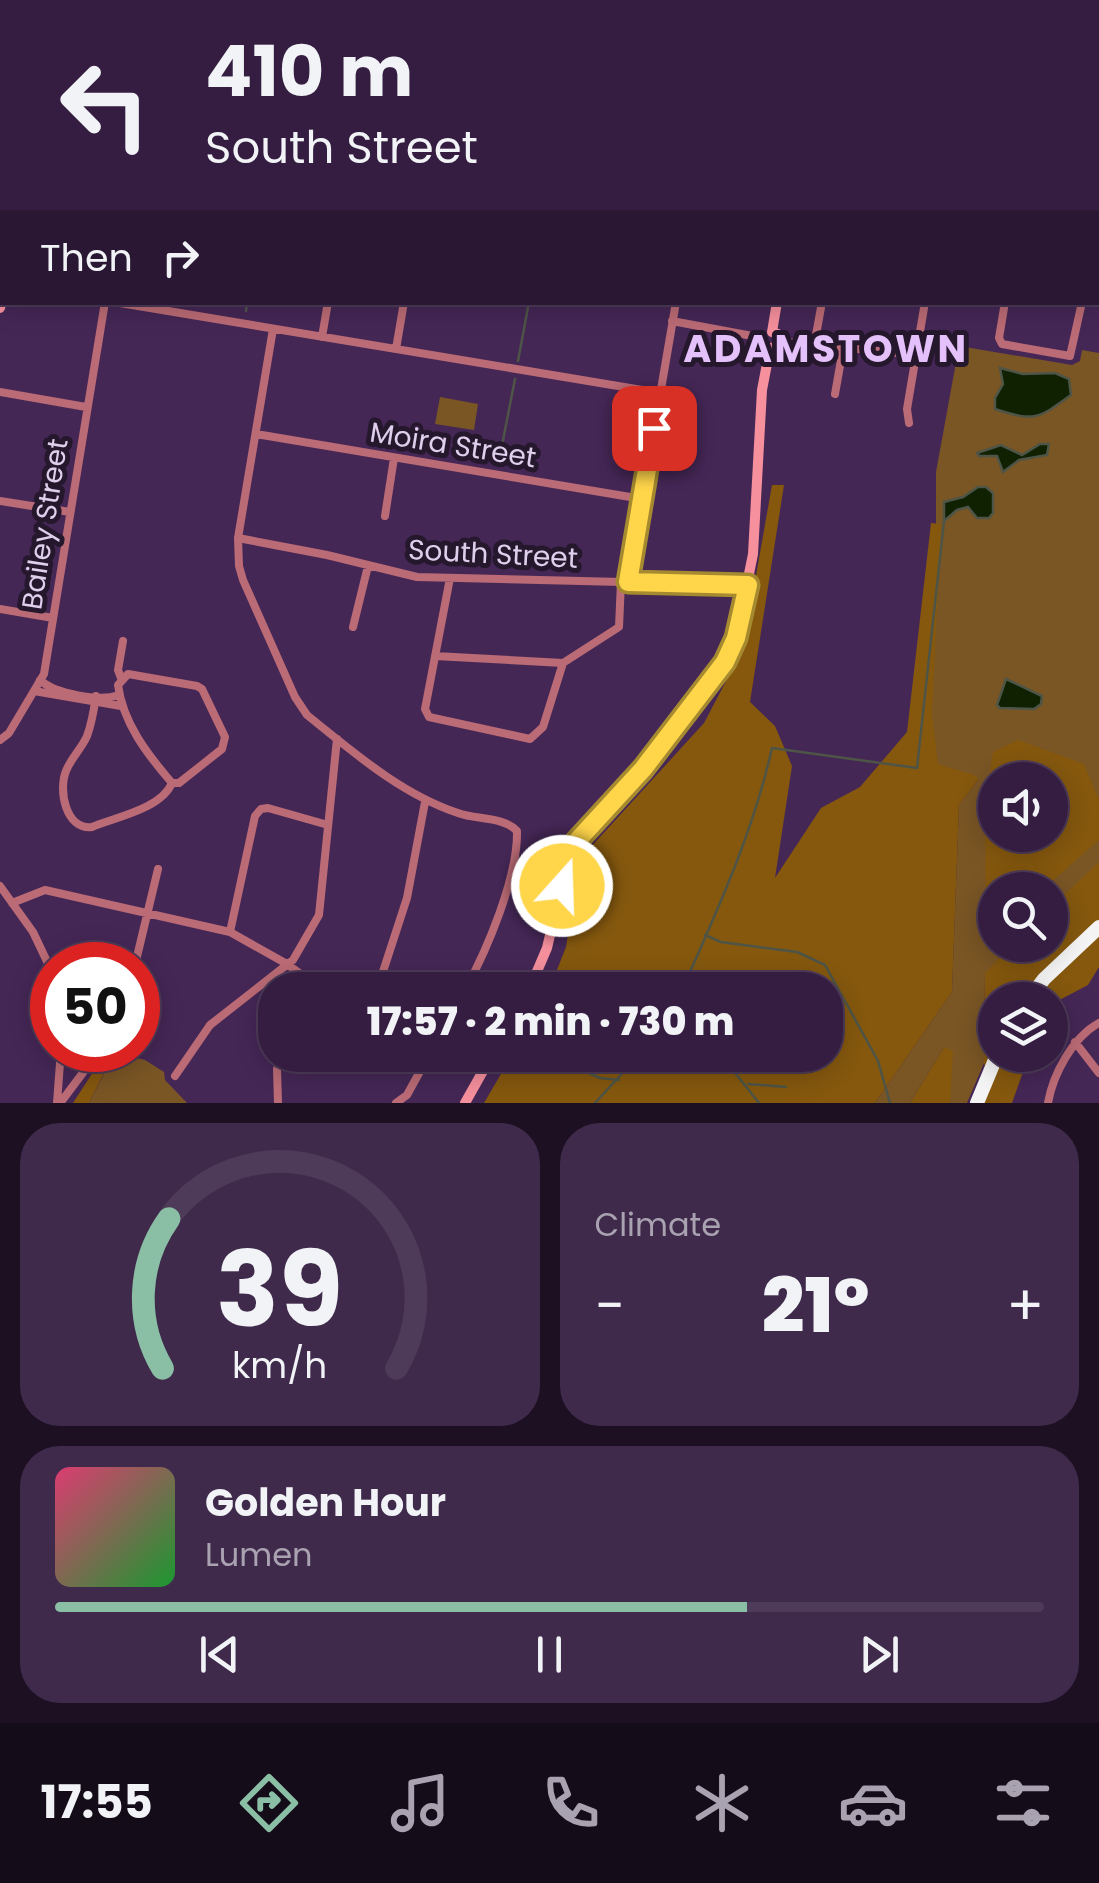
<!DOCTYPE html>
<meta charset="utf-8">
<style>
:root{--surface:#341d40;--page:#3f2a4b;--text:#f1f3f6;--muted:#a9a2b1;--line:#4e3b59;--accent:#8abfa5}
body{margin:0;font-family:Poppins,sans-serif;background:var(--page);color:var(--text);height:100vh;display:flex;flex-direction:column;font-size:38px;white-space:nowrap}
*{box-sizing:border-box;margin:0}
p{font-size:32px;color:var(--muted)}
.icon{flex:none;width:55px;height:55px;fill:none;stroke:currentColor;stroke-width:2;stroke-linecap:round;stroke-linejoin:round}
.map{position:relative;height:1103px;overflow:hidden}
.panel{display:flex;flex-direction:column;gap:20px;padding:20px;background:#1d1023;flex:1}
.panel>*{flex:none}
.top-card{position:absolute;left:0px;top:0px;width:1100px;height:305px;box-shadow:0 5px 25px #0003,0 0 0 2px var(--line);background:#341d40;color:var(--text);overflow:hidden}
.tools{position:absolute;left:978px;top:762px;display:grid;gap:20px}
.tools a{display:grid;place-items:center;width:90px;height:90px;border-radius:50%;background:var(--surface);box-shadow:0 5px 25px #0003,0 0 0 2px var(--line);font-size:50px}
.speed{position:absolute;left:30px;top:942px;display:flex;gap:20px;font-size:50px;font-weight:700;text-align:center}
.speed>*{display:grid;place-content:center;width:130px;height:130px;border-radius:50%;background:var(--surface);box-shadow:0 5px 25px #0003,0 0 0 2px var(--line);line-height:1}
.speed .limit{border:15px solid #d22;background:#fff;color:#111}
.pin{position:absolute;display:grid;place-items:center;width:85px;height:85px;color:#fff;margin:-42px;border-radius:20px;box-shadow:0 5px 15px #0006}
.me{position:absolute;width:110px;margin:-55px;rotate:20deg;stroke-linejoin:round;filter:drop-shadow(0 0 8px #0008)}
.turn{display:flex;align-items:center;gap:35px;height:210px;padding:0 40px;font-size:45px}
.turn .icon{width:130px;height:130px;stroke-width:2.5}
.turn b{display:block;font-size:70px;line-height:85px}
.then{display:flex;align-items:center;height:95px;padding:0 40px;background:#0003;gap:20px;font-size:38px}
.big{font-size:75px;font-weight:800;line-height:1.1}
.panel .card{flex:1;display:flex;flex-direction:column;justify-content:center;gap:15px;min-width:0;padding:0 35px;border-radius:40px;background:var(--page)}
.panel .dial{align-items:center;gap:0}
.dial svg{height:260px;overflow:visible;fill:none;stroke:var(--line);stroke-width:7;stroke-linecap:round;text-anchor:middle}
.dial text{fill:var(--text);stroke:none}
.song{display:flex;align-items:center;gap:30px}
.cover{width:120px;height:120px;border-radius:15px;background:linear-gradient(135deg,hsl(340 70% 55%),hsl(130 70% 35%))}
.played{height:10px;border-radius:5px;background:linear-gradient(90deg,var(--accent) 70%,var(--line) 70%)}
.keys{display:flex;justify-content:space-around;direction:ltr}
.heat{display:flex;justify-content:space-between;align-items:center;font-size:55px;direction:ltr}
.panel .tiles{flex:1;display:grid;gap:20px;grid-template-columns:1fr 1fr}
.card:last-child{grid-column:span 2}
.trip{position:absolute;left:258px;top:972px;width:585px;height:100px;border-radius:40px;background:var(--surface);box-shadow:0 5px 25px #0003,0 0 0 2px var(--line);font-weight:800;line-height:100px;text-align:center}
.tabs{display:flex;height:160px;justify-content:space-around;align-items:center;background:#150c1a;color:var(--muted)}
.tabs .icon{width:70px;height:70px}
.tabs .on{color:var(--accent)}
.tabs b{font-size:45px;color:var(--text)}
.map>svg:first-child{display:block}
.green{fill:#7a5625;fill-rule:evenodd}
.forest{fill:#85580e;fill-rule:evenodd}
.water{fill:#0f2100;stroke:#4e5547;stroke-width:2.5}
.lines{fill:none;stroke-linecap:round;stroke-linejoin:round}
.stream{stroke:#4e5547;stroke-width:2.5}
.street{stroke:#bb6b75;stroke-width:8}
.secondary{stroke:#f6909d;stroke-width:10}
.highway{stroke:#f4f4f4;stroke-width:14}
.rail-casing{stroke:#a28cb0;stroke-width:6}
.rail{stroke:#25172c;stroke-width:2.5;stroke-dasharray:8;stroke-linecap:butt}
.route-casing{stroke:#a68a30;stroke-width:25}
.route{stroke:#ffd54a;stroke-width:18}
.labels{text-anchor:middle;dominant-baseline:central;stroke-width:10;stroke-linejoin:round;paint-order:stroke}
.street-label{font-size:28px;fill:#e0cfec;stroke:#25172c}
.district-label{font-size:38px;font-weight:bold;letter-spacing:2.5px;fill:#e4c1fa;stroke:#25172c}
</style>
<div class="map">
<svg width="1099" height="1103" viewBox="0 0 1099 1103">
<rect width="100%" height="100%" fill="#452756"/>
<path class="green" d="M959,346L1072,365L1080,361L1082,350L1099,353V867L1050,909V890H995V945H1012L985,974L984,1063L967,1103H950L944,1047L910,1103H875L952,992L959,805L979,779L919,778L936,548V472ZM995,780H1050V835H995Z
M440,397L478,404L474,430L435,424Z
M109,1051L145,1060L164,1072L165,1080L187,1103H89L104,1074L103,1062Z"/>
<path class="forest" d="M772,485H784L750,702L775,726L792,766L775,878L821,808L860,787L907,732L931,523L941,524L932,714L938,764L974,775L979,779L959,805L952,992L875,1103H484L512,1055H825V990H549L566,947L579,860L704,723L743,649Z
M1018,740L1084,764L1099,800V840L1042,890H995V932L986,940L985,806L993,752ZM1050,780V835H995V780Z
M1099,862V967L1088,985L1050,1005V1000H995V1055H1029L1012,1103H984L990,1086L984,1063L985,973L1012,945H1050V908Z
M944,1047L953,1051L950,1103H910Z
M103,1062L106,1069L89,1103H73L97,1066Z"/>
<path class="water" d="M1000,368L1023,374L1055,373L1069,379L1071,395C1038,419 1035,422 995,409V398L1003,384Z
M1040,444H1049L1047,455L1019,460L1003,472L997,456H979L977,453L1001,445L1022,455Z
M978,487H986L993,493V513L989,518H977L968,507L957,510L944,521V502L963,497Z
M1006,679L1042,696L1041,704L1034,709L1000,708L997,705Z"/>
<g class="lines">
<path class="stream" d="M508,2V0
M246,311L247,302
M518,361L529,302
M498,466L515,379
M705,935L721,942L797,952L825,965L878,1061L890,1103
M682,990C717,911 753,833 772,748L917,768L944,521
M549,1055L600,1078L619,1080
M721,1055L759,1103
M748,1084L786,1087
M595,1103L639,1055"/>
<path class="street" d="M316,0L331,2
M1023,0L1038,2
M281,2V0
M353,2V0
M459,2V0
M574,2V0
M629,2L630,0
M730,2V0
M935,2V0
M985,2L986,0
M1098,13L1099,14
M1098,158L1099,159
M1098,210L1099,202
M114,302L660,393
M1005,302L999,338L1002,344L1070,356L1082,302
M672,321L763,338
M273,329L238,538L239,566L243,580L295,697L307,715C353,752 401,794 458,813C476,820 503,816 517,831C518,877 487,950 465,990
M322,337L328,302
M780,341L916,355
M814,346L822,302
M396,349L404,302
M0,392L86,407
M835,394L843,349
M909,423L907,409L925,302
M256,434L642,499
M0,501L70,512
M385,516L394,458
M238,538L327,555L417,577L748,585
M450,578L425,709L429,717L530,739L543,727L563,663L619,627L621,582
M628,582L676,302
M0,609L53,618
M353,627L368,566
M435,656L563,663
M128,674L197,686L202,689L225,737L222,749L179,783H172C147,754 123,723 118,685Z
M121,678L118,670L123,641
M40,680C55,694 100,702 119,695
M34,691L121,706
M96,696C94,709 92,723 87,736C82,748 71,758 66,771C58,791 66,830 92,827C116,817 161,809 172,783
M0,740L9,733L44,674L105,302
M0,886L33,932L52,972
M12,903L45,890L230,932L287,964L322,990
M230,932L255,816L261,809L268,808L328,825
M135,965L158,869
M377,990L407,898L425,802
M1075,1042L1099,1073
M455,1055L482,1073
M175,1076L210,1025L293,960L319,915L337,739
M58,1101L61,1102L100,1050
M57,1103L61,1050
M278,1103L277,1069L282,1055
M396,1103L407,1095L429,1055
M1048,1103C1053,1074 1073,1037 1099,1023"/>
<path class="secondary" d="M200,2L203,0
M830,2V0
M0,293L2,291
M0,308L2,301
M772,332L777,302
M770,348L777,347L780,341L778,334L772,332
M529,990L547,948L569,854L576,842L643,769L691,708L725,662L736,638L753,554L762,390L770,348
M465,1103L492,1055"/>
<path class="highway" d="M1028,1000L1044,979L1099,927
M977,1103L997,1055"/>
<defs>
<path id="rail" d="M21,2L34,0
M0,10H2"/>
</defs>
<use href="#rail" class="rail-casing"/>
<use href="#rail" class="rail"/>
</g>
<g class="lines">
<defs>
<path id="route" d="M562,886L569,854L576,842L643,769L725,662L736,638L748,585L628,582L654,428"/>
</defs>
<use href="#route" class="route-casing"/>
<use href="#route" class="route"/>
</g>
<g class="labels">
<g class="street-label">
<text transform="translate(453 445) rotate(9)">Moira Street</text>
<text transform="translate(45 524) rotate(-81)">Bailey Street</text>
<text transform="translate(493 554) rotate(3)">South Street</text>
</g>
<g class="district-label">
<text x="826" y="348">ADAMSTOWN</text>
</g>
</g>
</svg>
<div class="tools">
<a><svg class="icon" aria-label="sound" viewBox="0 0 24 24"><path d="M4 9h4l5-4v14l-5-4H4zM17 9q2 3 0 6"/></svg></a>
<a><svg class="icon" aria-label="search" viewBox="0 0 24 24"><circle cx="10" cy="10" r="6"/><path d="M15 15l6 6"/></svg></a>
<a><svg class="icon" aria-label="layers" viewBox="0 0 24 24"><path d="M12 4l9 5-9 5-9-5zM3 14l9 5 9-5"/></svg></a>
</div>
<div class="speed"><div class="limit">50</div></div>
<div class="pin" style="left:654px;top:428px;background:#d93025"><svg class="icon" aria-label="arrive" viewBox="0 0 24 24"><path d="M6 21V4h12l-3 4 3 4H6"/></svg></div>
<svg class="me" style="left:562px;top:886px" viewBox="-20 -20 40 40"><circle r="17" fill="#ffd54a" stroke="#fff" stroke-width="3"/><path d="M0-11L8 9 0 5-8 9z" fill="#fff"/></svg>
<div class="trip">17:57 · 2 min · 730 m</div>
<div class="top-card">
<div class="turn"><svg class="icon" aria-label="left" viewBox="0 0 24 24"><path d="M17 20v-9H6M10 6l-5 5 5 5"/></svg><div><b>410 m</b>South Street</div></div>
<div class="then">Then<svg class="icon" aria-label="right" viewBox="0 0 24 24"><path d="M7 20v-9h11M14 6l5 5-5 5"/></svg></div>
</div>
</div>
<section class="panel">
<div class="tiles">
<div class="card dial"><svg viewBox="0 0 100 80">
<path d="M14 69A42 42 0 1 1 86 69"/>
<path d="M14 69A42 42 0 0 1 16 23" stroke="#8abfa5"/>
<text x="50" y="56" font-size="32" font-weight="700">39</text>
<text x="50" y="72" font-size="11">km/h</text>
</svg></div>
<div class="card"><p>Climate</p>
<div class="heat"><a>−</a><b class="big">21°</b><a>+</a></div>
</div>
<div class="card">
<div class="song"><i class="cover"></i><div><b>Golden Hour</b><p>Lumen</p></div></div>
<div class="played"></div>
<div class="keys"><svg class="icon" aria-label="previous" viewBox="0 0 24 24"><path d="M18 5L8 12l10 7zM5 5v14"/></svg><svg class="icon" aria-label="pause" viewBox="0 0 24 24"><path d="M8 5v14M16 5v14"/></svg><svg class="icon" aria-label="next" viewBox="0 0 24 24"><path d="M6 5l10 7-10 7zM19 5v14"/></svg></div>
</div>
</div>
</section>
<nav class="tabs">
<b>17:55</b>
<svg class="icon on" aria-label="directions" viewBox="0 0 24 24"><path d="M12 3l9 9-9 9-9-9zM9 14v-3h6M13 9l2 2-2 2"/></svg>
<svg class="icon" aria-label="music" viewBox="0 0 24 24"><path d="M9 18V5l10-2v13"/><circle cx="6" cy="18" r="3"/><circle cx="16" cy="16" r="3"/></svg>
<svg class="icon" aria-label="phone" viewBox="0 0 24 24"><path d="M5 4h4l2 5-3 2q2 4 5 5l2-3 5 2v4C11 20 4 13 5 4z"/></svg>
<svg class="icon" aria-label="climate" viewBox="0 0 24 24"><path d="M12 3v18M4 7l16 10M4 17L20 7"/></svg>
<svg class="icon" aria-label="car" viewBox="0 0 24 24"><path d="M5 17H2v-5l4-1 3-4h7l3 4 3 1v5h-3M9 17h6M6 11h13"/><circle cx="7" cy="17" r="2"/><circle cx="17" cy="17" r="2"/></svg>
<svg class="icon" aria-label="filters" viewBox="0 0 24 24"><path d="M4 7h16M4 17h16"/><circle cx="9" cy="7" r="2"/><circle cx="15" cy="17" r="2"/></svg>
</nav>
